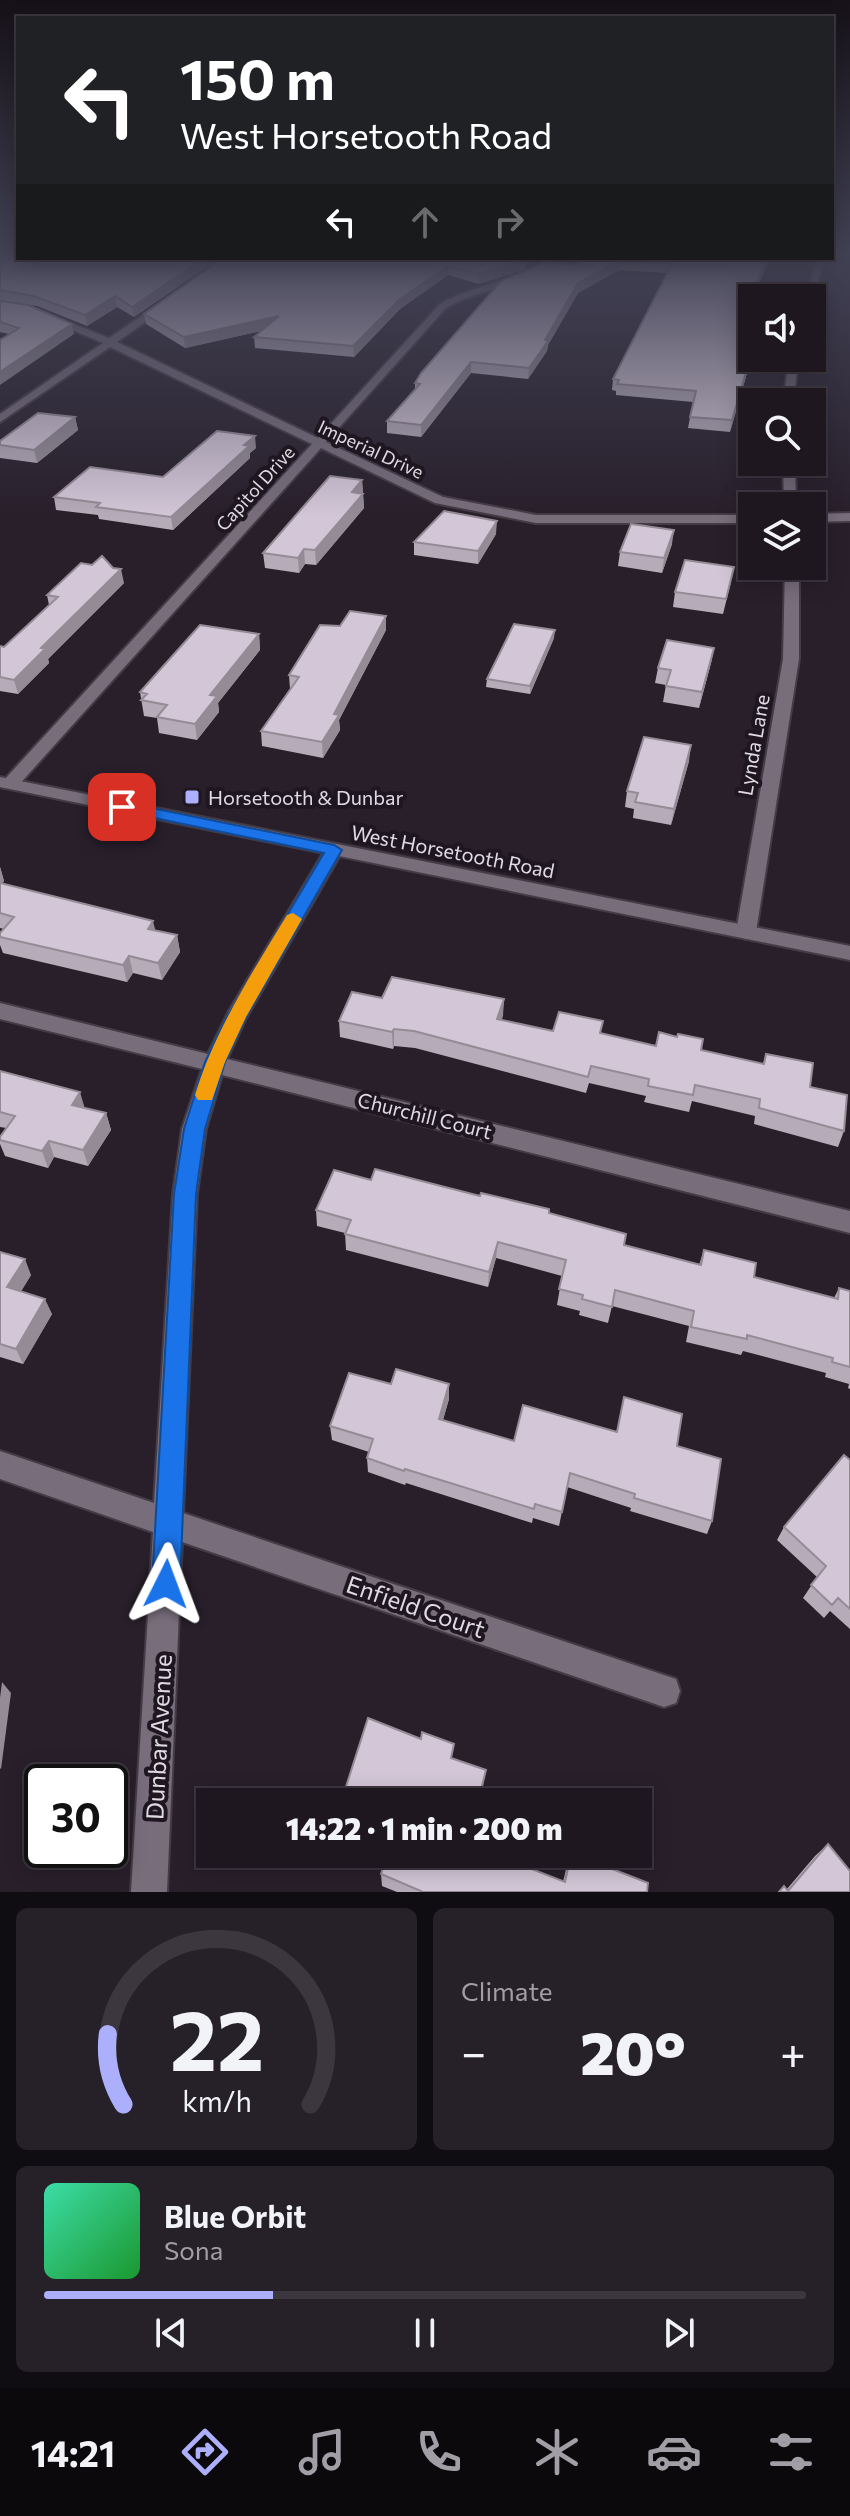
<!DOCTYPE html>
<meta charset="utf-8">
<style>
:root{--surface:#1e1720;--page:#262029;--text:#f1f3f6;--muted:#a19fa5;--line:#3c363e;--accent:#acaffb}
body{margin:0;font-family:Commissioner,sans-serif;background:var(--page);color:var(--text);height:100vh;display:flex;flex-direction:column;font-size:30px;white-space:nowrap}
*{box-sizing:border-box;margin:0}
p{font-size:26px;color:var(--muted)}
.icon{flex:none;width:44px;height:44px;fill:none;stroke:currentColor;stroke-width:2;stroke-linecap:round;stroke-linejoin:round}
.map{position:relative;height:1892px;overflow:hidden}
.panel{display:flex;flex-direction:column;gap:16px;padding:16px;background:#100d12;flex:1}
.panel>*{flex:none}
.banner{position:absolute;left:16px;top:16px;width:818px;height:244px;border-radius:0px;box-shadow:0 4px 20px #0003,0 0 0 2px var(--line);background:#202124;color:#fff;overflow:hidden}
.controls{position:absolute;left:738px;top:284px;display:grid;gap:16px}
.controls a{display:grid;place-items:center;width:88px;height:88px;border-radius:0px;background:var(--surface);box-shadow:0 4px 20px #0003,0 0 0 2px var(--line);font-size:40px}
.speed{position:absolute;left:24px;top:1764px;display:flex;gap:16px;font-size:40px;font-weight:700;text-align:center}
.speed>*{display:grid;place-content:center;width:104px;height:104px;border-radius:50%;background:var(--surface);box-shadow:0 4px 20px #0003,0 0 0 2px var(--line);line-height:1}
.speed .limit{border:4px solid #111;border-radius:12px;background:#fff;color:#111}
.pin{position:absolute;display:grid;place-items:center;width:68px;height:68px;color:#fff;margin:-34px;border-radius:16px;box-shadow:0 4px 12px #0006}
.me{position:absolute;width:88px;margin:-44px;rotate:3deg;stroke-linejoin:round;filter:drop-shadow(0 0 6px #0008)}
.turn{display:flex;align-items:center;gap:28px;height:168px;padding:0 32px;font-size:36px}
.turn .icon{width:104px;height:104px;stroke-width:2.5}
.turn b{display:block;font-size:56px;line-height:68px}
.lanes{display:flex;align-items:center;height:76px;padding:0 32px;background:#0003;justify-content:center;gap:40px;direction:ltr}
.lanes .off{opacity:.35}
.big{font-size:60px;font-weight:800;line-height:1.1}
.panel .widget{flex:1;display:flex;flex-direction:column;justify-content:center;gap:12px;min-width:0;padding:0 28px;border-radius:12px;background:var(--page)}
.panel .dial{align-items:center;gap:0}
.dial svg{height:208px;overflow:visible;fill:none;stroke:var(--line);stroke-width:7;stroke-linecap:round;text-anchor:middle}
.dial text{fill:var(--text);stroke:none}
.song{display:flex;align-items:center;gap:24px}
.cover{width:96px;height:96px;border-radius:12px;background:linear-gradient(135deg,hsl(160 70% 55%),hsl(130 70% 35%))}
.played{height:8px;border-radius:4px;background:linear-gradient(90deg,var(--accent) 30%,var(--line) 30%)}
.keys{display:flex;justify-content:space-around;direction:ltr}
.heat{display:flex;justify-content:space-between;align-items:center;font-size:44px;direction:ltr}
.panel .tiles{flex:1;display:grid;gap:16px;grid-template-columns:1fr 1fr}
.widget:last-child{grid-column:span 2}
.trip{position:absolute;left:196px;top:1788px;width:456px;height:80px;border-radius:0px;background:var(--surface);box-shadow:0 4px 20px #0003,0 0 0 2px var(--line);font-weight:800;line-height:80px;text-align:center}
.tab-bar{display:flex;height:128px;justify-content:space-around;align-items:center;background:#0c090d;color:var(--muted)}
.tab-bar .icon{width:56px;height:56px}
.tab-bar .on{color:var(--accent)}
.tab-bar b{font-size:36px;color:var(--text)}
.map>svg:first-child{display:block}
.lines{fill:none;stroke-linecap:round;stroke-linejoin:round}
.minor-casing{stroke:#433b45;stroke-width:4}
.secondary-casing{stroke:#433b45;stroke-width:4}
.minor{fill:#776d7b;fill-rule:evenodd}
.secondary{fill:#776d7b;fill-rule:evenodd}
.wall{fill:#b5abb9}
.shaded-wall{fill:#948b96}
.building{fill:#d3c7d7;stroke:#948b96;stroke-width:2}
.route{fill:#1a73e8;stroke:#114b97;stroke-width:2}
.slow{fill:#f59e0b}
.poi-dot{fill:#acaffb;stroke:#1e1621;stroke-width:3}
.labels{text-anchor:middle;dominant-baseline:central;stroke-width:8;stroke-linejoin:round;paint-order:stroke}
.far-street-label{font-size:18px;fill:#e0dae2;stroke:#1e1621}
.street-label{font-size:20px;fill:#e0dae2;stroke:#1e1621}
.poi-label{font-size:20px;fill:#e0dae2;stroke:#1e1621;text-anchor:start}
.near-street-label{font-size:24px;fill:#e0dae2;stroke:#1e1621}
</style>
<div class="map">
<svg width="850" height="1892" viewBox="0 0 850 1892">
<rect width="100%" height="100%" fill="#281f2b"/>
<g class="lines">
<defs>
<path id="minor" d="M549,258H558C528,287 481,287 446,308L326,442L443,497L536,515H752V523H536L435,503L321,448L16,788H4L1,784L4,780L312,444L110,347L0,422V414L103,343L31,313L0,308V302L36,309L109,338L165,300H171V304L117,342L318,438L440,304C474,284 516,282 549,258Z
M817,258H825L812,300L805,298Z
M789,358H799L793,402H783Z
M783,462H795L796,506H784Z
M850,513V521L812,522V514Z
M785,566H799V659L756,932L746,939L736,932L783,659Z
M334,844L343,850L246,1018L227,1059L850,1211V1233L222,1075L206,1129L197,1194L183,1513L664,1675L676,1679L680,1691L676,1703L664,1707L182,1542L167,1892H131L153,1532L0,1479V1451L154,1503L173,1194L182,1129L202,1069L0,1019V1003L208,1054L229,1011L325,850Z"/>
<path id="secondary" d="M0,777L850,946V960L0,787Z"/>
</defs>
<use href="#minor" class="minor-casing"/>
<use href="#secondary" class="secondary-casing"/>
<use href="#minor" class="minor"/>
<use href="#secondary" class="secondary"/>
</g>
<path class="wall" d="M0,252L220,258L134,317L117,307L87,326L37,306L0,300Z
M223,258L526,269L479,284L448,275L400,309L354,357L255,348L254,337L261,331L185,348L146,324L144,314Z
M583,258H770L752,298V356L730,432L688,428L693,402L616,395V391L612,390L613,379L668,273L619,270L578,293L548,345L547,351L528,379L471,373L421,437L387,433V421L415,390V383L574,266Z
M0,301L74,334H9L0,332Z
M75,417L78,430L37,463L0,458V441Z
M256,448L250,453V458L173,530L99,519L98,515L56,510L54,497L163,477Z
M362,480L364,508L316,565L305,564L299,573L265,568L263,553Z
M496,534L478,564L414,555V542Z
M672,544L662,573L618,566L620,552Z
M731,582L723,614L673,607L675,592Z
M124,583L48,659L49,663L18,694L0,691V646L4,647L49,605L47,595Z
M386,616V630L339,720L340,730L323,758L262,746L261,731L290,689L289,675L340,626Z
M259,634L260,650L218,703L219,712L197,740L159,733L157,718L144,716L140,692Z
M554,638L530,694L486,687L487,679Z
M714,648L711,663L699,708L663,702L666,685L655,683L658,668Z
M689,761L671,825L633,818L634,809L625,807L627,791Z
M0,867L4,881L2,884L155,930L177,935L180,952L162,980L133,973L127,982L3,953L0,945V933L4,929L0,928Z
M382,998L504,999L502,1020L553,1031L601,1033L656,1046L701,1050L763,1064L766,1054L810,1087L844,1131L838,1147L754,1124L755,1116L692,1101L689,1112L644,1102L646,1096L589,1083L586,1093L415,1048L394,1046L393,1049L340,1037L339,1021Z
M0,1071L85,1108L106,1113L111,1130L88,1166L54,1157L48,1168L5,1156L0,1144V1137L6,1128L0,1127Z
M371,1180L480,1196L549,1213L624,1245L699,1265L704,1250L754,1277L834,1298L839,1288L850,1291V1389L848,1388L849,1384L825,1377L826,1373L743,1351L741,1355L686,1342L689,1326L612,1306L608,1323L579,1315L580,1311L557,1305L562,1276L496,1258L488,1287L346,1250L345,1233L317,1226L316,1210Z
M0,1252L31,1275L21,1291L52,1314L23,1364L0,1357Z
M391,1384L449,1399L443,1420L514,1441L617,1432L624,1397L677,1446L712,1521L707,1534L630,1511L631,1508L567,1487L559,1526L533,1518L532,1523L406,1483L405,1485L368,1472L367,1458L369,1452L332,1440L330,1426Z
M850,1460V1629L830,1611L824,1618L803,1598L817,1577L777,1540L784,1527Z
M828,1844L850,1892H778L784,1886L787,1889L815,1856Z
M571,1854L647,1892H397L382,1886L381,1874L563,1882L567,1865Z"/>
<path class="shaded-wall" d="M204,258H220L134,317L132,307Z
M767,258H770L752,300L750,299Z
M527,259L526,269L479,284V274Z
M620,260L619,270L578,293L548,345L547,351L528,379L529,368L578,283Z
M448,266V275L400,309L354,357L353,346L400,299Z
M115,296L117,307L87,326L85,315Z
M279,316V327L185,348L184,337Z
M72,324L74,334L0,385V372Z
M752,352V356L730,432L732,420Z
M471,362V373L421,437V425Z
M75,417L78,430L37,463L34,450Z
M255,436L256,448L250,453V458L173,530L171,517Z
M362,480L364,508L316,565L315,550L352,492Z
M497,521L496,534L478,564V551Z
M674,530L672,544L662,573L664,558Z
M304,549L305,564L299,573L298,558Z
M121,569L124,583L48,659L49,663L18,694L14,680L41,648Z
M386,616V630L339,720L340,730L323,758L322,742L334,714Z
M555,630L554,638L530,694V686Z
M259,634L260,650L218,703L219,712L197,740L195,724L210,695Z
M714,648L711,663L699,708L702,692Z
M691,745L689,761L671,825L674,809Z
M0,867L4,881L0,886Z
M153,921L157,937L148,929Z
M177,935L180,952L162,980L158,963Z
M129,956L133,973L127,982L123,965Z
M504,999L503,1016L496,1035L497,1019Z
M394,1029V1046L393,1049L392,1032Z
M80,1092L85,1109L72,1105Z
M106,1113L111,1130L88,1166L83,1150Z
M49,1141L54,1157L48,1168L42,1151Z
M498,1242L496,1258L488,1287L489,1272Z
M25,1259L31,1275L14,1303L7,1287Z
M45,1299L52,1314L23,1364L16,1349Z
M449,1384V1399L439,1433V1419Z
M2,1682L11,1693L1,1769L0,1768V1698Z
M486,1770L480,1802H478Z"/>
<path class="building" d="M0,252H18V258H204L132,307L115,296L85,315L34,296L0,290Z
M223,258H522L527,259L479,274L448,266L400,299L353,346L254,337L279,316L184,337L144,314Z
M583,258H767L750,299H752V352L732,420L690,417L696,391L617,384L619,380L613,379L672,264L620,260L578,283L545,340L548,341L529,368L471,362L421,425L387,421L420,384L415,383L421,373L501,281L546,262L574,266Z
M0,301L28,305L72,324L0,372V340L19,328L0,322Z
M38,413L75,417L34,450L0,445V441Z
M217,431L255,436L244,445L249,446L171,517L96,507L100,503L54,497L90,467L163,477Z
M330,476L362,480L352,492L363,494L315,550L304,549L298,558L263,553Z
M444,511L497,521L478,551L414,542Z
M631,524L674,530L664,558L620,552Z
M102,556L113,568L121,569L41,648L45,649L14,680L0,677V646L4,647L58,597L47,595L81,563L92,565Z
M685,560L734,567L726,599L675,592Z
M350,611L386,616L334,714L339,715L322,742L261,731L299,677L289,675L320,625L340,626Z
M514,624L555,630L530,686L487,679Z
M200,625L259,634L210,695L217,696L195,724L157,717L167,705L141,700L147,694L140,692Z
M667,640L714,648L702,692L666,686L671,670L658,668Z
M644,737L691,745L674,809L635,802L638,793L627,791Z
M0,883L153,921L148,929L177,935L158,963L129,956L123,965L0,937V933L14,917L0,913Z
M392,977L504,999L497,1019L553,1031L559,1012L603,1021L600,1033L656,1046L659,1032L677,1037L678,1034L703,1039L701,1050L764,1064L766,1054L813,1063L810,1087L847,1095L844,1131L759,1108L760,1099L695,1085L693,1095L648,1086L649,1079L591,1066L588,1077L414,1031L394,1029L392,1032L339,1021L352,992L382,998Z
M0,1071L80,1092L72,1105L106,1113L83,1150L49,1141L42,1151L0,1140V1137L15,1116L0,1112Z
M375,1169L480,1196L481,1193L549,1209V1213L626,1234L624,1245L701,1265L704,1250L756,1263L754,1277L838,1299L839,1288L850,1291V1367L832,1362L833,1358L747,1335V1339L691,1327L694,1311L615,1290L612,1307L582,1299L583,1295L559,1289L566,1260L498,1242L489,1272L345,1234L351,1220L316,1210L334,1170L371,1180Z
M0,1252L25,1259L7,1287L45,1299L16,1349L0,1344Z
M396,1369L449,1384L439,1419L514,1441L523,1405L617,1432L624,1397L682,1414L677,1446L721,1459L712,1521L634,1498L635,1494L570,1473L562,1512L535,1504L534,1509L405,1469L404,1471L367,1458L373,1439L330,1426L349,1373L391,1384Z
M844,1455L850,1460V1609L838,1598L832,1605L811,1585L826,1566L784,1527Z
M368,1718L421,1739L422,1732L454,1744L451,1758L486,1770L478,1802H351L342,1799Z
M828,1844L850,1871V1892H779L784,1886L788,1891Z
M387,1854H493L565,1882L571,1854H574L648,1883L647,1892H423L381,1874Z"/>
<linearGradient id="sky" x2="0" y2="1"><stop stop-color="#161118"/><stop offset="0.49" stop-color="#424255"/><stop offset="1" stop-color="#424255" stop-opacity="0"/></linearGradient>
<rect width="850" height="517" fill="url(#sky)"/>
<path class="route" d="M122,802L334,845L342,850L246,1017L225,1062L205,1129L196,1194L180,1584L176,1594L166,1598L156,1594L152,1584L174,1194L184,1129L205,1062L227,1017L324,853L116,810L114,807Z"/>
<path class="slow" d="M293,913L302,919L246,1017L225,1062L212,1100H198L195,1095C215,1030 252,973 287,915Z"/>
<rect class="poi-dot" x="184" y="789" width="16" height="16" rx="4"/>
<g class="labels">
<g class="far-street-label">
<text transform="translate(371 449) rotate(25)">Imperial Drive</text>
<text transform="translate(255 488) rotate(-48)">Capitol Drive</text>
</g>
<g class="street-label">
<text transform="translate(753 745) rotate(-80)">Lynda Lane</text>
<text transform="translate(453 851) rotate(11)">West Horsetooth Road</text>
<text transform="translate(425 1115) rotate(14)">Churchill Court</text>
</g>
<g class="poi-label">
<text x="208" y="797">Horsetooth &amp; Dunbar</text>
</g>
<g class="near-street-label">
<text transform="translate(416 1606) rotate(19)">Enfield Court</text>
<text transform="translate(158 1737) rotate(-87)">Dunbar Avenue</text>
</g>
</g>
</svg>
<div class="controls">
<a><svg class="icon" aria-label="sound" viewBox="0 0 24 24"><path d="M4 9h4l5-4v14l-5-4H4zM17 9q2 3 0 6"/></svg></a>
<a><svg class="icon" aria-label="search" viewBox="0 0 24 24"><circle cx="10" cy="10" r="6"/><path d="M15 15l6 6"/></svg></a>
<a><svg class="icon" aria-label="layers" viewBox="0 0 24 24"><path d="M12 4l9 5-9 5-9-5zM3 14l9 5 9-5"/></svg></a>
</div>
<div class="speed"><div class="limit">30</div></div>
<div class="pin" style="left:122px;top:807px;background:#d93025"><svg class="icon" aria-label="arrive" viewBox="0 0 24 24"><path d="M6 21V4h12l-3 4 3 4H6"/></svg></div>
<svg class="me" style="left:166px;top:1584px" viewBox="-20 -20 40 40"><path d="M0-17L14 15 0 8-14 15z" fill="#1a73e8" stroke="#fff" stroke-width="4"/></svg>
<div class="trip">14:22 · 1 min · 200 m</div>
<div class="banner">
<div class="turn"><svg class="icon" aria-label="left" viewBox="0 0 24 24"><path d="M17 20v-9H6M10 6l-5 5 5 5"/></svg><div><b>150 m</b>West Horsetooth Road</div></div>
<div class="lanes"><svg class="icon" aria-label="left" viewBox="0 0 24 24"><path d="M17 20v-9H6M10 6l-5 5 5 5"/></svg><svg class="icon off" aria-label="ahead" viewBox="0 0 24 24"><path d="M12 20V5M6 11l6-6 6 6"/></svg><svg class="icon off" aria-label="right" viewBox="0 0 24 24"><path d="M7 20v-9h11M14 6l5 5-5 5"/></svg></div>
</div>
</div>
<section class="panel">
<div class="tiles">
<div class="widget dial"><svg viewBox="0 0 100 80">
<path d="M14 69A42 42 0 1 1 86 69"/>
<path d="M14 69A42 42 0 0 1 8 42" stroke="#acaffb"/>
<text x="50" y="56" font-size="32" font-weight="700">22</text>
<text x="50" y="72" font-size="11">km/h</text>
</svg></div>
<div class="widget"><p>Climate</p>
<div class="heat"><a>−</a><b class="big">20°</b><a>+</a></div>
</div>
<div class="widget">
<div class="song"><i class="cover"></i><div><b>Blue Orbit</b><p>Sona</p></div></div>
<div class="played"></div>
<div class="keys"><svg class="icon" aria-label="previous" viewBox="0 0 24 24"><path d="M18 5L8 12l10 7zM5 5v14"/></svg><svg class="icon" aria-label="pause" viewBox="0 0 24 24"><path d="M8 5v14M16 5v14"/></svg><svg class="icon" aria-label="next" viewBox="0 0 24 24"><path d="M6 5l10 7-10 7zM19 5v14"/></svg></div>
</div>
</div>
</section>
<nav class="tab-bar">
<b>14:21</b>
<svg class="icon on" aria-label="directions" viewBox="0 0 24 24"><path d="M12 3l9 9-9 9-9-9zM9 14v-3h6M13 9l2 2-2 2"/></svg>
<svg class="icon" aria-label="music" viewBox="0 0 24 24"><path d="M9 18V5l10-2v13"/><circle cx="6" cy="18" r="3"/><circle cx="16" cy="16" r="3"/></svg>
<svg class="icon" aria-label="phone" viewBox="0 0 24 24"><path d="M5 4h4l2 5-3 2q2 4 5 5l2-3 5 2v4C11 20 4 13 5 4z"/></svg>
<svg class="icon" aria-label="climate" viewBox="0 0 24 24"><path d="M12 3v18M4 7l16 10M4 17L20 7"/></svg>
<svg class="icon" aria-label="car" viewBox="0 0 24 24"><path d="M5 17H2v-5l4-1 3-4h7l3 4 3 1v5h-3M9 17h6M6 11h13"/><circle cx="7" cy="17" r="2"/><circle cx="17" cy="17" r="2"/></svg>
<svg class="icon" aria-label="filters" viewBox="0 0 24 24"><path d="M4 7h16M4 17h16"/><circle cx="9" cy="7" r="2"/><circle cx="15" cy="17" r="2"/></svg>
</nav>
